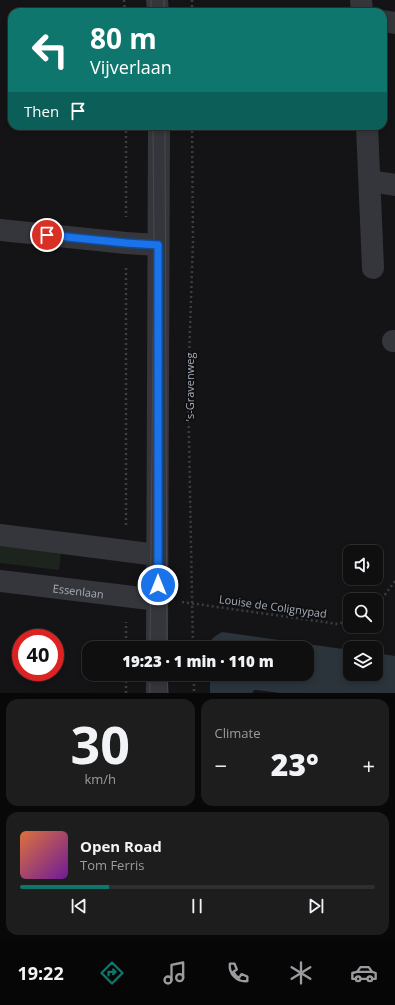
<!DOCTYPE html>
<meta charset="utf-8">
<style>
:root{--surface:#0f0f10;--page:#1d1d1e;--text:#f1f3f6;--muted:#9b9c9f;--line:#2f2f30;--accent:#0f766e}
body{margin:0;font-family:"Open Sans",sans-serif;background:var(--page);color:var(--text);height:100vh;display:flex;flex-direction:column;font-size:15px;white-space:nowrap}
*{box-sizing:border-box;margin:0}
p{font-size:13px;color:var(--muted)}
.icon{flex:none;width:22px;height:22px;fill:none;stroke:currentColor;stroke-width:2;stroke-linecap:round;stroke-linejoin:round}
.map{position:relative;height:693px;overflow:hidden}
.drawer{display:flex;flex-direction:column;gap:6px;padding:6px;background:#080809;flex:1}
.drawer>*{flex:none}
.banner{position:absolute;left:8px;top:8px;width:379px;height:122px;border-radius:12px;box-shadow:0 2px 6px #0003,0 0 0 1px var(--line);background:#0f766e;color:#fff;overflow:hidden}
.tools{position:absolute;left:343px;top:545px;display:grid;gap:8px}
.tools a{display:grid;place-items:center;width:40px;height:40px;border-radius:8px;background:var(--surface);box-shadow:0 2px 6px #0003,0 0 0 1px var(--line);font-size:20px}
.speed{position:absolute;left:12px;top:629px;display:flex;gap:8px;font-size:20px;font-weight:700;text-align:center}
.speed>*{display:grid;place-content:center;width:52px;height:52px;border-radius:50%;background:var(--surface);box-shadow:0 2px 6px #0003,0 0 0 1px var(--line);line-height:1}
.speed .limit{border:6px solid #d22;background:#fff;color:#111}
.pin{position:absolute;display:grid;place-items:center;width:34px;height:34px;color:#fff;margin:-17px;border:2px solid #fff;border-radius:50%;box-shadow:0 1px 4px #0007}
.me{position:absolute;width:44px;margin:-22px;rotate:0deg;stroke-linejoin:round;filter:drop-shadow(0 0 3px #0008)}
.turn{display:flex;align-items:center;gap:14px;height:84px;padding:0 16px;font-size:18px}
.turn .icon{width:52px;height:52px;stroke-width:2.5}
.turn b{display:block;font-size:28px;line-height:34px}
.then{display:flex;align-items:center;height:38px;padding:0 16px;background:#0003;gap:8px;font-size:15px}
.big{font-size:30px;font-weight:800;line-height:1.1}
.drawer .tile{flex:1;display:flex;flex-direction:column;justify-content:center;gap:6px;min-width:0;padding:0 14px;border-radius:12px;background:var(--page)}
.drawer .dial{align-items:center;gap:0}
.dial b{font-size:52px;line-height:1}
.song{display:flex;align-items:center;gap:12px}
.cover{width:48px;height:48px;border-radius:6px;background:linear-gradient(135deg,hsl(20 70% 55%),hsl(280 70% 35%))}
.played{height:4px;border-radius:2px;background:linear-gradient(90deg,var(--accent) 25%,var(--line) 25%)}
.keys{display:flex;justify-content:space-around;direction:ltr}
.heat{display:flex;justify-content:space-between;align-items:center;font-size:22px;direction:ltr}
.drawer .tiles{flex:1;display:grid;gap:6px;grid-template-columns:1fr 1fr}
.tile:last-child{grid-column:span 2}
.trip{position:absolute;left:82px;top:641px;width:232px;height:40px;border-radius:12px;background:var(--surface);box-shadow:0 2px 6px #0003,0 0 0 1px var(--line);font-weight:800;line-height:40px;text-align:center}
.dock{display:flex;height:64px;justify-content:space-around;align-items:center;background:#060606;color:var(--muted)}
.dock .icon{width:28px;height:28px}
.dock .active{color:var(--accent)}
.dock b{font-size:18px;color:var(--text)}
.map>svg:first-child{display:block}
.green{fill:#1c241d}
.water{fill:#2a343a}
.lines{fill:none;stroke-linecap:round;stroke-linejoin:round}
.canal{stroke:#2a343a;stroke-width:30}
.path{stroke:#3b3d42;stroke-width:2.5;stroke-dasharray:2 3;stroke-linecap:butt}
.minor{stroke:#35363b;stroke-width:22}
.tram{stroke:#484a50;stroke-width:1}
.route-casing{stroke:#114b97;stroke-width:10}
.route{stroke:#1a73e8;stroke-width:7}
.labels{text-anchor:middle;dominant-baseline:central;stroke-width:4;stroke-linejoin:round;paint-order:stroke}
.street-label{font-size:11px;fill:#a5acb7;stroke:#0f0f11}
</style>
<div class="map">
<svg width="395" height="693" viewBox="0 0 395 693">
<rect width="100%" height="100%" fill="#141416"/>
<path class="green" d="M0,545L61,552L59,570L0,563Z
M341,685L395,692V693H341Z"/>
<path class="water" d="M222,632L350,650V674H376V653L395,656V692L309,681L267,685L255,689L252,693H210V674H307V648H209C209,639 215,636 222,632Z"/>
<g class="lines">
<path class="canal" d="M249,674L395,692"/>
<path class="path" d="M124,0L125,12
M192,12V0
M126,126V217
M192,126L193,242L188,387L193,648
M126,525V268
M182,602L338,624L350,620
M376,607L395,581
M126,648V622
M194,674V693
M126,693V674"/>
<g class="minor">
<path d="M157,0L158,12"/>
<path d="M361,0L362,12"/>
<path d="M383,21L395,23"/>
<path d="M367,126L373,268"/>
<path d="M370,181L395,185"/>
<path d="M0,230L126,243L158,245"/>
<path d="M393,341H395"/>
<path d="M0,535L157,555"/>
<path id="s1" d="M0,581L158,600"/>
<path d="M157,648L159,126"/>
<path d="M157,674V693"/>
</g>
<path class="tram" d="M151,0V12
M164,0V12
M165,126L167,648
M150,648L154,245L153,126
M150,674V693
M167,674L168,693"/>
</g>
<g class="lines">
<defs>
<path id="route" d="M47,235L126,243L158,245V585"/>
</defs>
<use href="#route" class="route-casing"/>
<use href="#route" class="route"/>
</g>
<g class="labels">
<g class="street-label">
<text transform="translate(189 387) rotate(-90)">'s-Gravenweg</text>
<text stroke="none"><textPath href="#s1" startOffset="79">Essenlaan</textPath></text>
<text transform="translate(273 606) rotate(8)">Louise de Colignypad</text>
</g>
</g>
</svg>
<div class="tools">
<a><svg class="icon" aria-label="sound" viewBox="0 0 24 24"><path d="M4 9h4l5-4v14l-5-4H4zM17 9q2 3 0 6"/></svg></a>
<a><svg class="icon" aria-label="search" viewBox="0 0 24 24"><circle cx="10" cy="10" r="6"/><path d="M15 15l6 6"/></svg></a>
<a><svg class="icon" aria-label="layers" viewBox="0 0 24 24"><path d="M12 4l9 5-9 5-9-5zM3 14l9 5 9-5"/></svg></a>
</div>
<div class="speed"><div class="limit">40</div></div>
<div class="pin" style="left:47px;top:235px;background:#d93025"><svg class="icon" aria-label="arrive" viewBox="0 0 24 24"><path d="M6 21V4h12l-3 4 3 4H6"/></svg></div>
<svg class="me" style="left:158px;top:585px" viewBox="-20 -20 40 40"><circle r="17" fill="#1a73e8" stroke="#fff" stroke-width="3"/><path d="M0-11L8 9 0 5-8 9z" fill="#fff"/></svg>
<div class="trip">19:23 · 1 min · 110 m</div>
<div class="banner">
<div class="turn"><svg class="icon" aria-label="left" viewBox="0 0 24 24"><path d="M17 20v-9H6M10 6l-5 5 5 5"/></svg><div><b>80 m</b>Vijverlaan</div></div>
<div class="then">Then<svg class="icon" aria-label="arrive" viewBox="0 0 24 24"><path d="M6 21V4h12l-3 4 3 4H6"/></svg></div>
</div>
</div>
<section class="drawer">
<div class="tiles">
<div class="tile dial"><b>30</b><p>km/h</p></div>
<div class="tile"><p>Climate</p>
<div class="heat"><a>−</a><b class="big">23°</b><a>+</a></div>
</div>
<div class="tile">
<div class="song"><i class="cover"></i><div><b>Open Road</b><p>Tom Ferris</p></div></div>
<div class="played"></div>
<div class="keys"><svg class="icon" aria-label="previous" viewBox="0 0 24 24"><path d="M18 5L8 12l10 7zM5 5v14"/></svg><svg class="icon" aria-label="pause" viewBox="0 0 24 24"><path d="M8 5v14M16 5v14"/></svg><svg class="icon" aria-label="next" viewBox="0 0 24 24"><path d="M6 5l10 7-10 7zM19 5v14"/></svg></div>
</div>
</div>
</section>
<nav class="dock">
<b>19:22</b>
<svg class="icon active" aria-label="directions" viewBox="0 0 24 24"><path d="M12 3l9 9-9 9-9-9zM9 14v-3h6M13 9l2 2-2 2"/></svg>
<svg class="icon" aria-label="music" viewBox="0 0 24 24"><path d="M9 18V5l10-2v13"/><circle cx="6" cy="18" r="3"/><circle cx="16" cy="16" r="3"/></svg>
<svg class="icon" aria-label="phone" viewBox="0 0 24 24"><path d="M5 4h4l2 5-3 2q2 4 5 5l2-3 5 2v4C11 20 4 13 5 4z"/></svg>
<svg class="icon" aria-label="climate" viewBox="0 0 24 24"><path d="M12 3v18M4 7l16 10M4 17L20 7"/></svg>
<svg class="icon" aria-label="car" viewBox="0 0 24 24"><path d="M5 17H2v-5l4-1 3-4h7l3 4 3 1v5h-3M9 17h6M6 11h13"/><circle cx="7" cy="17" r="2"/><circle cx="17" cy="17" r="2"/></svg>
</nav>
